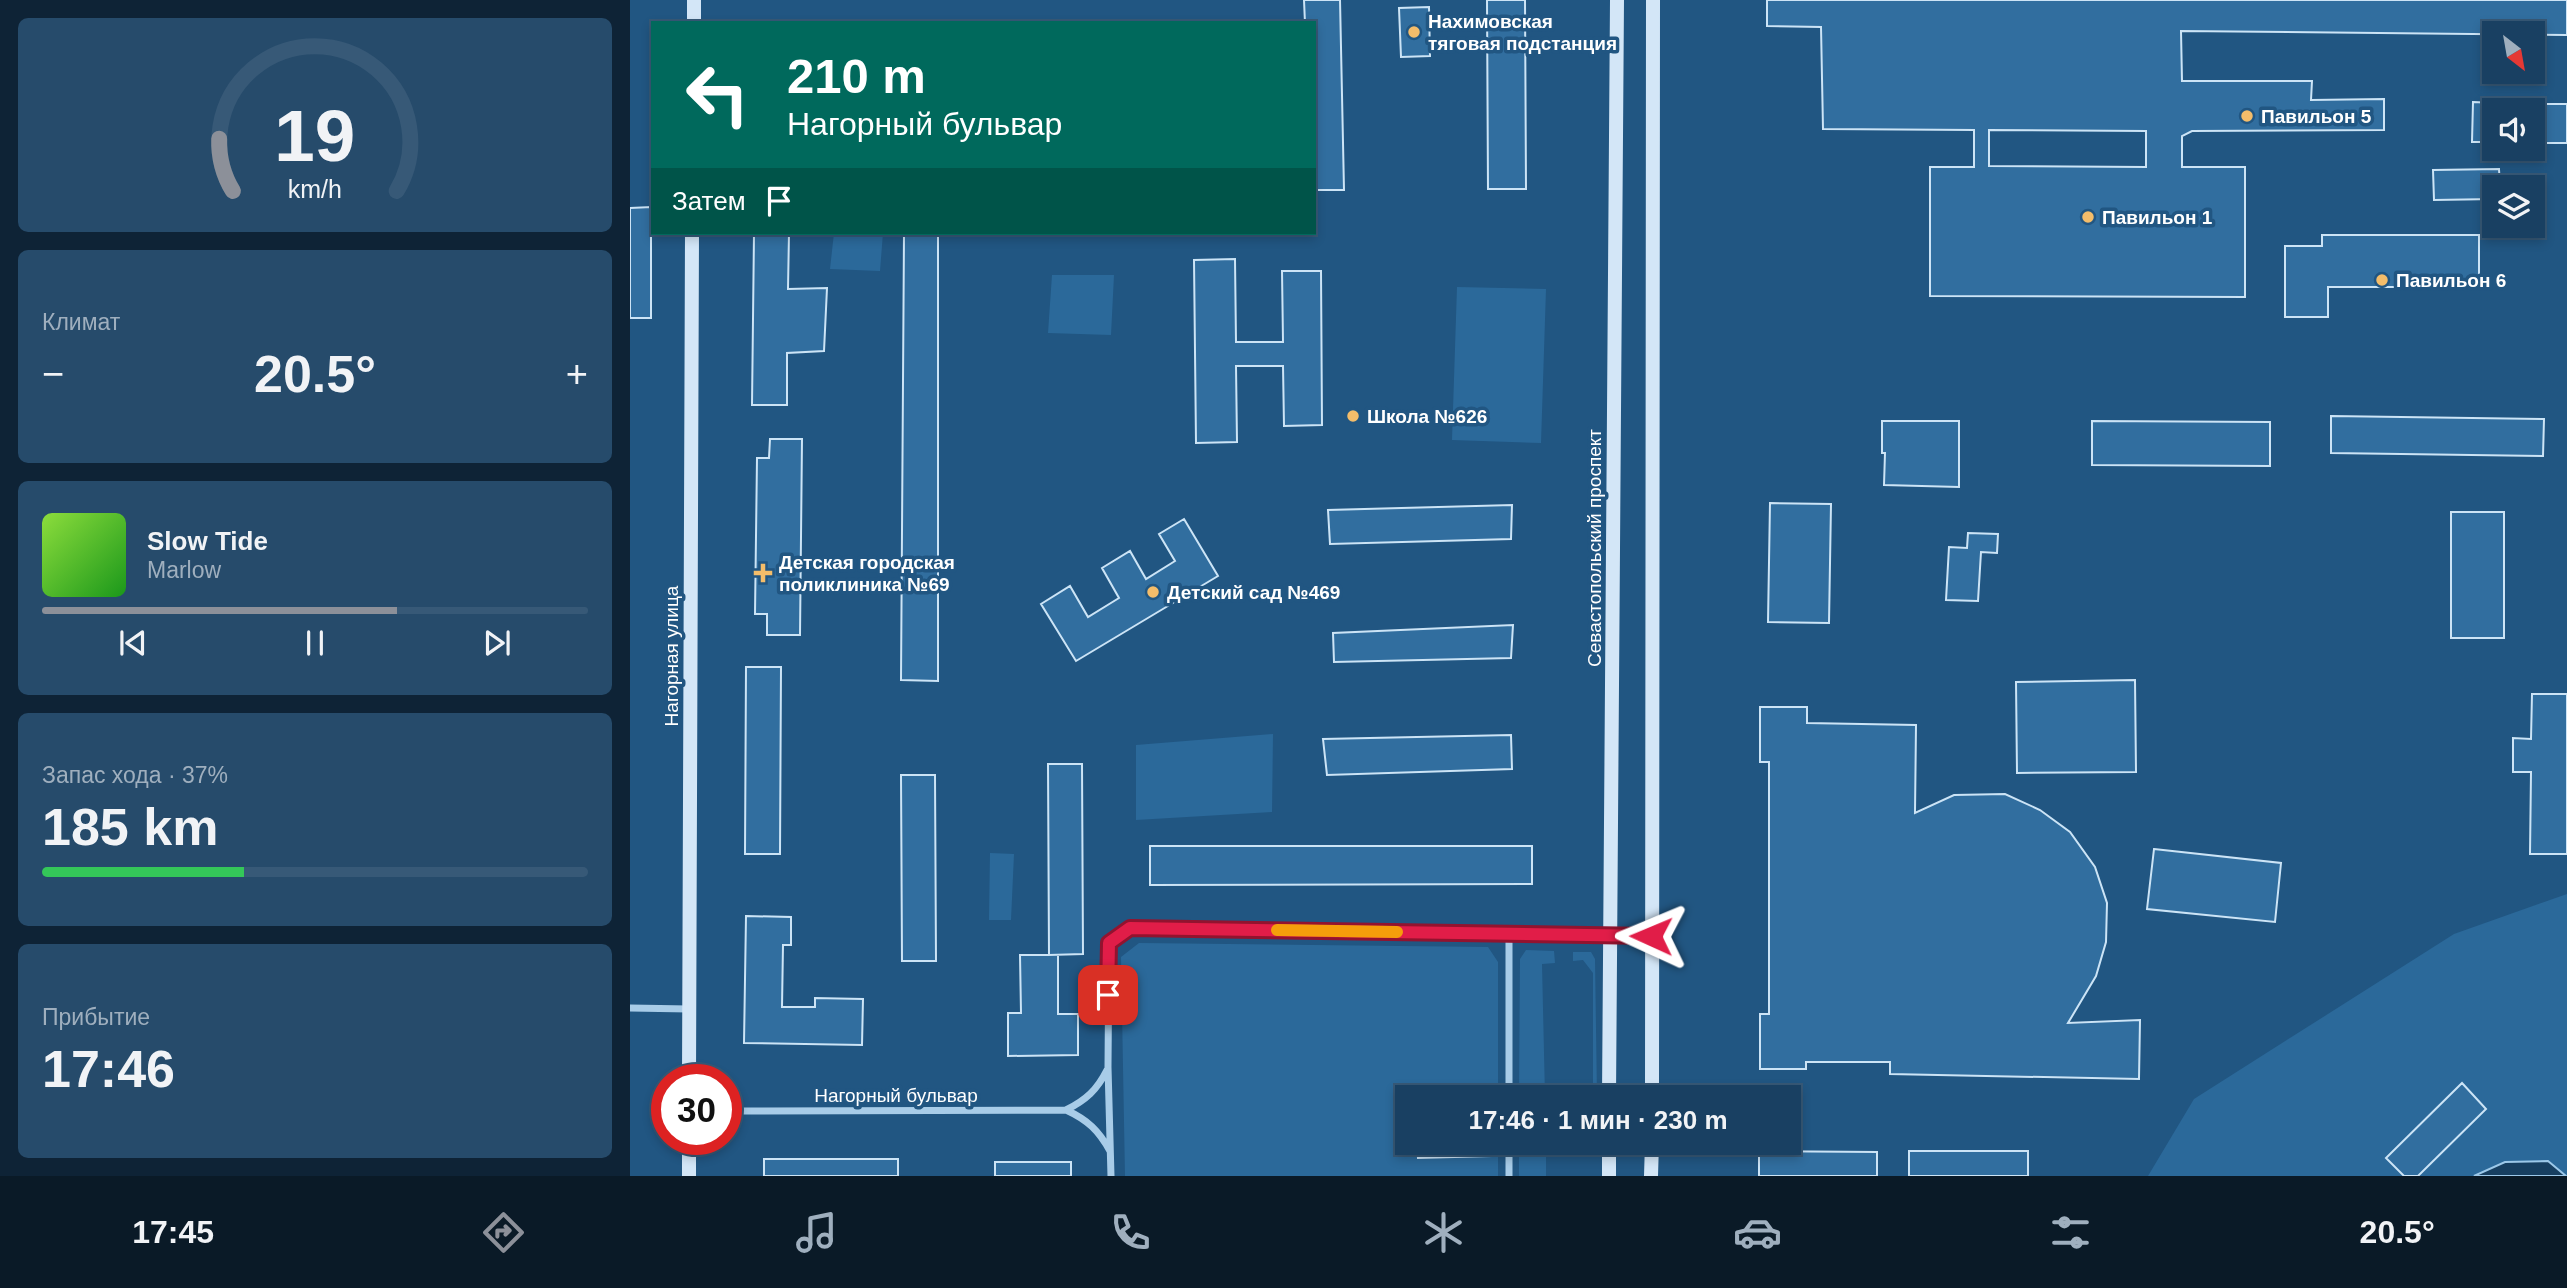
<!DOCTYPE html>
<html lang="ru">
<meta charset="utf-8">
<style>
:root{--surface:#194062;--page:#264b6b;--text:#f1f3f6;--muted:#9fafbe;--line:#375977;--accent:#8c9099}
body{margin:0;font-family:Helvetica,sans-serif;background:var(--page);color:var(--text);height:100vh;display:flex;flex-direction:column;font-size:26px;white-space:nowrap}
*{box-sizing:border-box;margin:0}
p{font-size:23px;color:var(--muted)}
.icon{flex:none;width:38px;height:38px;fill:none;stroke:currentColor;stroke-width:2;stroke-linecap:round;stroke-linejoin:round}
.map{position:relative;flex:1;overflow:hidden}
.panel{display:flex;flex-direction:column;gap:18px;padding:18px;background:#0e2336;width:630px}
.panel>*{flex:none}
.guide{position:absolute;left:21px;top:21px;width:665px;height:214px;border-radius:0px;box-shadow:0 4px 10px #0003,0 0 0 2px var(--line);background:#00695c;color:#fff;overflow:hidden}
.needle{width:46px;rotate:149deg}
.fabs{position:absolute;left:1852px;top:21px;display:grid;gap:14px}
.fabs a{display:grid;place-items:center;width:63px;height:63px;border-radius:0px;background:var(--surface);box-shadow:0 4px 10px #0003,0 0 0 2px var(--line);font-size:35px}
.speed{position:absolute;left:21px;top:1064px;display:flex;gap:14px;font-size:35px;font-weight:700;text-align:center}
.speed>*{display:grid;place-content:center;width:91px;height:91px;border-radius:50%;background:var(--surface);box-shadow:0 4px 10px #0003,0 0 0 2px var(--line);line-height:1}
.speed .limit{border:10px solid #d22;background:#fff;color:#111}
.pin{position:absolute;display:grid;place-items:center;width:60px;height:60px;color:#fff;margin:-30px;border-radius:14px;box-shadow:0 4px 10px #0006}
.me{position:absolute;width:77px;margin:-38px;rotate:271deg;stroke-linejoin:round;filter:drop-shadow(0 0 5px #0008)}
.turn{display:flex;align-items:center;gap:24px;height:147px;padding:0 21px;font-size:32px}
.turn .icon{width:91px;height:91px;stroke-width:2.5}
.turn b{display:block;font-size:49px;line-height:60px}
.then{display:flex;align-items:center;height:66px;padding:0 21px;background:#0003;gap:14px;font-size:26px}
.big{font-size:52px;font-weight:700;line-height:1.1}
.panel .card{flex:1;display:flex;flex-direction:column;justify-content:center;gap:10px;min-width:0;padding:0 24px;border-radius:10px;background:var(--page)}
.panel .dial{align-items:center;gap:0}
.dial svg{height:182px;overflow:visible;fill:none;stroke:var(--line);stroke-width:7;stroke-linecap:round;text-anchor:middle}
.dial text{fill:var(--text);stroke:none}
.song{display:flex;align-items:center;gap:21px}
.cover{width:84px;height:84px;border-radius:10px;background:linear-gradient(135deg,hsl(90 70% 55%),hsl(120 70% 35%))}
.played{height:7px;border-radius:4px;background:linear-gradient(90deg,var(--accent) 65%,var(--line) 65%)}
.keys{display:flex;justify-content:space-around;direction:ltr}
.heat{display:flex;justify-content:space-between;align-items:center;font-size:38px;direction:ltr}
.charge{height:10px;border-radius:5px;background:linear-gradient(90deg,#34c759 37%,var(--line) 0)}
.trip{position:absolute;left:765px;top:1085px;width:406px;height:70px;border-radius:0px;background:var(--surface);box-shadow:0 4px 10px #0003,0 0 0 2px var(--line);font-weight:700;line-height:70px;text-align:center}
.tab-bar{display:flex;height:112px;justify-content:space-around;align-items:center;background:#0a1a27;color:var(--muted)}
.tab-bar .icon{width:49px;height:49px}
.tab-bar .on{color:var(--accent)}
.tab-bar b{font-size:32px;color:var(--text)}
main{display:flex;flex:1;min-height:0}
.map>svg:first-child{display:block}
.green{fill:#2b699a}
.water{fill:#173f61;stroke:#9cc8e9;stroke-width:2}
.building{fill:#316e9f;stroke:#cce4f6;stroke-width:2;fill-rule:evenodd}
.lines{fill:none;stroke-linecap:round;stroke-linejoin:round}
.street{stroke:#a8cce8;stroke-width:7}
.secondary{stroke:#d3e6f7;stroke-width:14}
.route-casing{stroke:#92132f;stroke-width:18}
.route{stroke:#e11d48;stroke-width:12}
.slow{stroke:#f59e0b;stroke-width:12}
.poi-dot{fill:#f4bd6a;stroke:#215682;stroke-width:2.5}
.labels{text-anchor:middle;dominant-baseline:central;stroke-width:7;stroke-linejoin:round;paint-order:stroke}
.poi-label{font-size:19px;font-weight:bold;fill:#fff;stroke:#215682;text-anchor:start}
.street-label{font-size:19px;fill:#fff;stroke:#215682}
</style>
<main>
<section class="panel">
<div class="card dial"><svg viewBox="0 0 100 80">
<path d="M14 69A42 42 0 1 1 86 69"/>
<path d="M14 69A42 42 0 0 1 8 46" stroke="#8c9099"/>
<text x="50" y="56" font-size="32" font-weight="700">19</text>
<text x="50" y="72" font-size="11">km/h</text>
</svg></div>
<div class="card"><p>Климат</p>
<div class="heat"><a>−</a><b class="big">20.5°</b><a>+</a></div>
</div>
<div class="card">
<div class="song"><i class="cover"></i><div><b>Slow Tide</b><p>Marlow</p></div></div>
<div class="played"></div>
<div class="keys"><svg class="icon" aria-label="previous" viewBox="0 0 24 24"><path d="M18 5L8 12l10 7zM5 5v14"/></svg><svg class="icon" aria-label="pause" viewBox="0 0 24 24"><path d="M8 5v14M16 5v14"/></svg><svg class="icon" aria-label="next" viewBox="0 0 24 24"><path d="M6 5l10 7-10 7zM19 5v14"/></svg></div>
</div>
<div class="card"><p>Запас хода · 37%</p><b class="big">185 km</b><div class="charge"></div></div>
<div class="card"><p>Прибытие</p><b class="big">17:46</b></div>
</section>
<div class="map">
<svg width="1937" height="1176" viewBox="0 0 1937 1176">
<rect width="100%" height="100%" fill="#215682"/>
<path class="green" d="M204,233H253L250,271L200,269Z
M422,275H484L481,335L418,333Z
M827,287L916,289L911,443L822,440Z
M643,734L642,812L506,820V745Z
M360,853L384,854L381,920H359Z
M1937,894V1176L1918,1161L1876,1162L1844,1176H1518L1564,1099L1824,934Z
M509,943L858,947L868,962V1097H777V1143H868V1176H495L491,957Z
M896,950L924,951L925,963L912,964L915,1097H889L890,959Z
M943,952H961L965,959L967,1097H963V973L953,960L943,961Z
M889,1143H916V1176H889Z"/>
<path class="water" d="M1918,1161L1936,1176H1844L1875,1162Z"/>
<path class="building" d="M674,0H710L714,190H684V23H675Z
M857,0H895L896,189H858Z
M1137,0H1937V35L1551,31L1552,81H1682L1681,100L1754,99V130L1562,131L1552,136V167H1615V297L1300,296V167H1344V130L1193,129L1191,27L1137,26ZM1359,130L1516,131V167L1359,166Z
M799,7L800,56L771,57L769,8Z
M1843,102L1864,103V142H1842Z
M1902,104H1937V143H1902Z
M1869,169L1870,187H1864V199L1804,200L1803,170Z
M21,207V318H0V208Z
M124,233H159L158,289L197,288L194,351L157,353V405H122Z
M274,233H308V681L271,680Z
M1692,235H1849V287H1698V317H1655V246H1692Z
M605,259L606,342H653L652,271H691L692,425L654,426L653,366H606L607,442L566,443L564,260Z
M1701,416L1914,419L1913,456L1701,453Z
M1252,421H1329V487L1254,485L1255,453H1252Z
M1462,421L1640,422V466L1462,465Z
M140,439H172L170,635H137V614H125L127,458H139Z
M1140,503L1201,504L1199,623L1138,622Z
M882,505L881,539L700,544L698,510Z
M1821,512H1874V638H1821Z
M554,519L588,576L446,661L411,604L440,586L458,617L489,598L472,568L500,551L516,579L545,561L529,534Z
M1338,533L1368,534L1367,553L1351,552L1348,601L1316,600L1319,547L1337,548Z
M883,625L881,658L704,662L703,633Z
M116,667H151L150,854H115Z
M1505,680L1506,772L1387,773L1386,682Z
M1902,694H1937V854H1900L1901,772H1883V738L1901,739Z
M1130,707H1177V723L1286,725L1285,813L1324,795L1375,794L1410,810L1440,832L1465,867L1477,903L1476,942L1466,976L1438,1023L1510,1020L1509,1079L1260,1074V1062H1176V1069H1130V1014H1139V762H1130Z
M881,735L882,769L697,775L693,739Z
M418,764H452L453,954L419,955Z
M271,775H305L306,961H272Z
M520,846H902V884L520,885Z
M1524,849L1651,863L1645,922L1517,909Z
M116,916L161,917V945H153L152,1007H185V998L233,999L232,1045L114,1043Z
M390,955H428V1014H448V1055L378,1056V1013H391Z
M1832,1083L1856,1109L1788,1176H1774L1756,1158Z
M787,1143H860L861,1156L788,1158Z
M1129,1151L1247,1152V1176H1129Z
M1279,1151H1398V1176H1279Z
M134,1159H268V1176H134Z
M365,1162H441V1176H365Z"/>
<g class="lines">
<path class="street" d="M0,1008L59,1009
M879,1097V934
M436,1110C456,1100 467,1090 477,1070
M96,1111L436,1110C458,1120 469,1131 480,1151
M481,1176L478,1067L479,942L501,928L1021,936
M879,1176V1143"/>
<path class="secondary" d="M64,23V0
M59,1080L62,233
M979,1097L987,0
M1022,1097L1023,0
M59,1176V1139
M979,1176V1143
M1021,1176L1022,1143"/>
</g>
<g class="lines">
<defs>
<path id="route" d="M478,995L479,943L500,928L1021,936"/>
</defs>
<use href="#route" class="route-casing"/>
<use href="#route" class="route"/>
<path class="slow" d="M647,930L767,932"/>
</g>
<g class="poi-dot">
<circle cx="784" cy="32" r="7"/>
<circle cx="1617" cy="116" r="7"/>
<circle cx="1458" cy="217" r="7"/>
<circle cx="1752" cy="280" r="7"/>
<circle cx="723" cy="416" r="7"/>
<path d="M129.5 562.5h7v7h7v7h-7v7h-7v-7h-7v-7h7z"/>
<circle cx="523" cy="592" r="7"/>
</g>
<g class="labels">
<g class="poi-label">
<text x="798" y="21">Нахимовская<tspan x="798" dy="22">тяговая подстанция</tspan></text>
<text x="1631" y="116">Павильон 5</text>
<text x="1472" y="217">Павильон 1</text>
<text x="1766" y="280">Павильон 6</text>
<text x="737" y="416">Школа №626</text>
<text x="149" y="562">Детская городская<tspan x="149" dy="22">поликлиника №69</tspan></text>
<text x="537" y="592">Детский сад №469</text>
</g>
<g class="street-label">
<text transform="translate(964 548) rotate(-90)">Севастопольский проспект</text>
<text transform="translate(41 656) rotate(-90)">Нагорная улица</text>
<text x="266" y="1095">Нагорный бульвар</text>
</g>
</g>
</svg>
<div class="fabs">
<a><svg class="needle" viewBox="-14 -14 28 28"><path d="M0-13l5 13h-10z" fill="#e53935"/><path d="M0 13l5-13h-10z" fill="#9fafbe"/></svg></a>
<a><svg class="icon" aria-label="sound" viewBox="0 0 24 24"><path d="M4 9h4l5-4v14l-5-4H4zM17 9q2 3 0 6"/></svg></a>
<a><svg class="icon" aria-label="layers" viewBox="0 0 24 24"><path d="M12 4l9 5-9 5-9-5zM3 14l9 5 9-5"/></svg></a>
</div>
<div class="speed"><div class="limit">30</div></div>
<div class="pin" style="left:478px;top:995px;background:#d93025"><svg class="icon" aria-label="arrive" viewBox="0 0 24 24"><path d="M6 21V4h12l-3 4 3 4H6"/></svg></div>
<svg class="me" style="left:1021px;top:936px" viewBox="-20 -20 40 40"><path d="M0-17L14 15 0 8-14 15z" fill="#e11d48" stroke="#fff" stroke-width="4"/></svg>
<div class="trip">17:46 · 1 мин · 230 m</div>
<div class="guide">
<div class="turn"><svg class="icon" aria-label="left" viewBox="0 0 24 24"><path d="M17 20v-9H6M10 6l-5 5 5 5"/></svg><div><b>210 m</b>Нагорный бульвар</div></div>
<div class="then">Затем<svg class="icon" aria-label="arrive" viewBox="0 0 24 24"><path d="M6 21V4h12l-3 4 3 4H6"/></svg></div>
</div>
</div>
</main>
<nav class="tab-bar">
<b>17:45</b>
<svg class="icon on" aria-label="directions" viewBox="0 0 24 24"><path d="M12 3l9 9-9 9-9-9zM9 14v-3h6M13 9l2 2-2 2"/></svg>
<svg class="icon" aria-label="music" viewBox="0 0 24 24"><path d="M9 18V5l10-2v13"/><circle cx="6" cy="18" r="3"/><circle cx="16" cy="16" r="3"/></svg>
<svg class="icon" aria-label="phone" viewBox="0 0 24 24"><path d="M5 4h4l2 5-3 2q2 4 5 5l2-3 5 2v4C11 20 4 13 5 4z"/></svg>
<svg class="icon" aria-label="climate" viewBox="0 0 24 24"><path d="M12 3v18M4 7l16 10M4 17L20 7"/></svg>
<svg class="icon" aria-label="car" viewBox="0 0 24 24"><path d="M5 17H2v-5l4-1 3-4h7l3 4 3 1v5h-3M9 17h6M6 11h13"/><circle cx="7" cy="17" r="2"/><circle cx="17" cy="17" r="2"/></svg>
<svg class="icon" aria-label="filters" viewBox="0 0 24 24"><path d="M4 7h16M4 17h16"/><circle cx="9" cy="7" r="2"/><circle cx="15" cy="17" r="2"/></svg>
<b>20.5°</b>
</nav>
